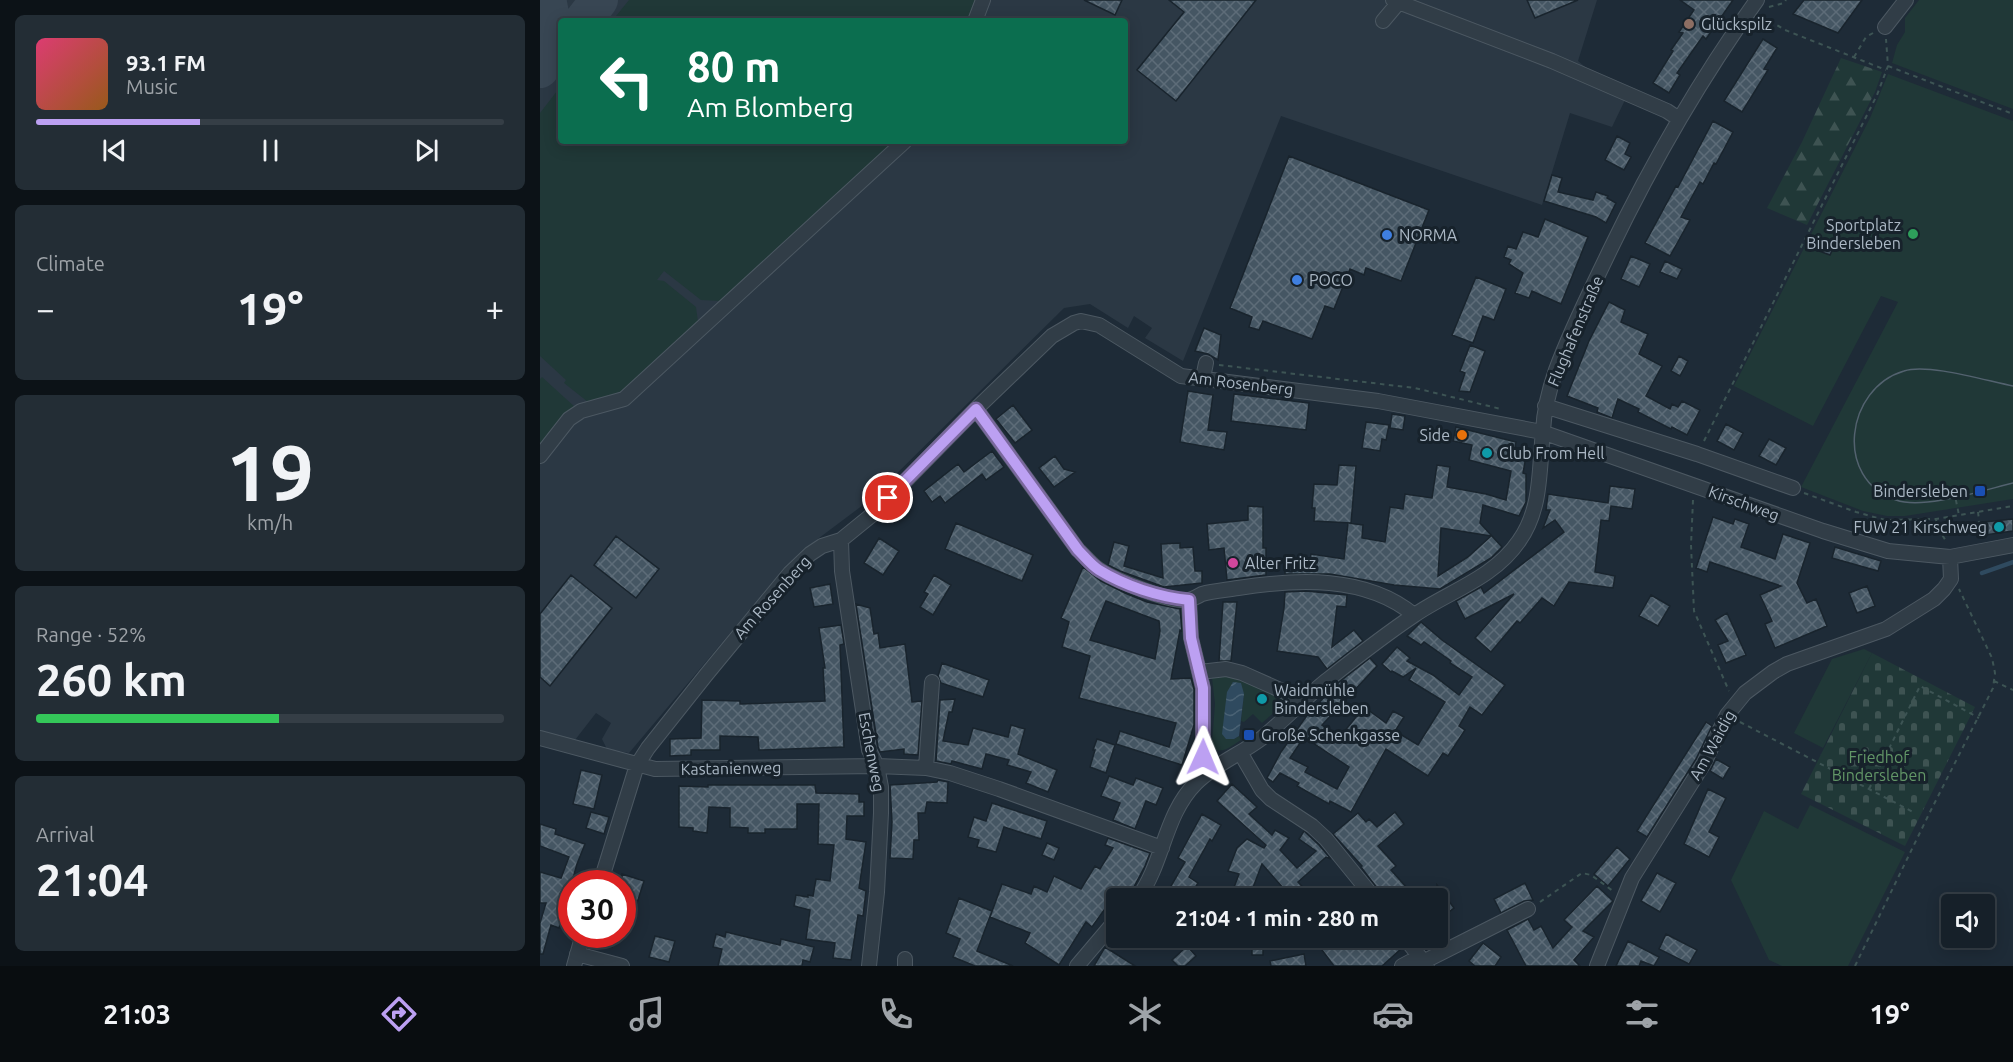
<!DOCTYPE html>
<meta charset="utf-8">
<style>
:root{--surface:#162029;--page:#232d35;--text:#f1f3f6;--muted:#9ea3a8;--line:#353e46;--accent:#bca0f2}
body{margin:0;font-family:Ubuntu,sans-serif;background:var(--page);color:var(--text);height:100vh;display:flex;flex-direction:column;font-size:22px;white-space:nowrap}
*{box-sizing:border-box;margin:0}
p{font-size:20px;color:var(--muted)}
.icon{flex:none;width:33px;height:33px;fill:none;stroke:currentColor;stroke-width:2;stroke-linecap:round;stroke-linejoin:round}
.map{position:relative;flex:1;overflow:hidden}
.drawer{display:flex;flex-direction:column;gap:15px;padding:15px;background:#0c1217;width:540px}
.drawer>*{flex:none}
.guide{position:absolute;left:18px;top:18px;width:570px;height:126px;border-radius:6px;box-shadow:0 3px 15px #0003,0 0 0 2px var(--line);background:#0b6e4f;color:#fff;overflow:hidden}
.fabs{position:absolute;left:1401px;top:894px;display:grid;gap:12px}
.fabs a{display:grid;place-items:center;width:54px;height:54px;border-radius:6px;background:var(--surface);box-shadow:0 3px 15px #0003,0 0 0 2px var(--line);font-size:30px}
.speed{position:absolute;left:18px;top:870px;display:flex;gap:12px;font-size:30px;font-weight:700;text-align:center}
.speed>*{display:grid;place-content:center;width:78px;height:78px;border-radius:50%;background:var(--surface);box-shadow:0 3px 15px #0003,0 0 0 2px var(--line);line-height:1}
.speed .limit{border:9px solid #d22;background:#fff;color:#111}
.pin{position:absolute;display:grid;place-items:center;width:51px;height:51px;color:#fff;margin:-26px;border:3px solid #fff;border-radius:50%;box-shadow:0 2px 6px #0007}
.me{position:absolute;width:66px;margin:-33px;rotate:1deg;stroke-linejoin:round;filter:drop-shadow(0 0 4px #0008)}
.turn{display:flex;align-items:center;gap:21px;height:126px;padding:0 30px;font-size:27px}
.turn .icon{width:78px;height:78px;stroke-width:2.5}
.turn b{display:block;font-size:42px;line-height:51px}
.big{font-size:45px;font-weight:700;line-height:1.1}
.drawer .widget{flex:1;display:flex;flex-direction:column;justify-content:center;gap:9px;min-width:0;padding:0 21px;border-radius:9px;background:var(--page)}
.drawer .dial{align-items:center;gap:0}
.dial b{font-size:78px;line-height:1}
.song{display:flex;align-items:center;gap:18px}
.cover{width:72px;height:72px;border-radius:9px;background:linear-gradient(135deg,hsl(340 70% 55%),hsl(30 70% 35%))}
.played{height:6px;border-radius:3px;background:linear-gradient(90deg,var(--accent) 35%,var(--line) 35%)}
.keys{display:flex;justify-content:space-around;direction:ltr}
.heat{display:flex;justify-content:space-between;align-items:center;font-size:33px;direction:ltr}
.charge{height:9px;border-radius:4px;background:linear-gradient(90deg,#34c759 52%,var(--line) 0)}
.trip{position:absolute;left:566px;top:888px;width:342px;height:60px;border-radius:6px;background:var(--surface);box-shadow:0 3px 15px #0003,0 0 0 2px var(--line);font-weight:700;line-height:60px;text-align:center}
.dock{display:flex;height:96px;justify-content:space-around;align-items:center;background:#090d10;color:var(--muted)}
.dock .icon{width:42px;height:42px}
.dock .current{color:var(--accent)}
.dock b{font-size:27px;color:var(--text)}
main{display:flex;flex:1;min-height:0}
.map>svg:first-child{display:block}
.airport{fill:#2b3844;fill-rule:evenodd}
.grass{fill:#203837}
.forest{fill:url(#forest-firs)}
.cemetery{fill:url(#cemetery-stones)}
.water{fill:url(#water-waves)}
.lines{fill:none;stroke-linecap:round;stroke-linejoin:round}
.stream{stroke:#2f4a5f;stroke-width:4.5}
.taxiway{stroke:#384653;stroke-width:38}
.building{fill:url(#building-cross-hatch);stroke:#19242d;stroke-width:1.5;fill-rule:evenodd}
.minor-casing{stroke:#4c5862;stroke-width:16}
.path{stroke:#3d5454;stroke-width:2;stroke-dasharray:4.5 4.5;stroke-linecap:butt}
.minor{stroke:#313d47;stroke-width:14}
.tram{stroke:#53626f;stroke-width:1.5}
.route-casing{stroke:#7a689d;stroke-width:15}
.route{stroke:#bca0f2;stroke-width:10}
.education-dot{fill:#8d6e63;stroke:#17222b;stroke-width:2}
.leisure-dot{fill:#2e9e5b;stroke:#17222b;stroke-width:2}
.shop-dot{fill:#3f7fe0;stroke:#17222b;stroke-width:2}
.food-dot{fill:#e8710a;stroke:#17222b;stroke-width:2}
.culture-dot{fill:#0f9aa8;stroke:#17222b;stroke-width:2}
.transit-dot{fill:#1a4fb4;stroke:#17222b;stroke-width:2}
.hotel-dot{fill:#d1479c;stroke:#17222b;stroke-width:2}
.labels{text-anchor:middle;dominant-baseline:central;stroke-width:6;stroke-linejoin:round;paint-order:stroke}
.poi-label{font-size:16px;fill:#abb8c5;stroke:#17222b;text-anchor:start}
.street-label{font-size:16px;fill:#abb8c5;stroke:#17222b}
.park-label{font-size:16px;fill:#629667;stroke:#17222b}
</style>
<main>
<section class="drawer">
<div class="widget">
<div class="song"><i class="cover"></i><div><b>93.1 FM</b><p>Music</p></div></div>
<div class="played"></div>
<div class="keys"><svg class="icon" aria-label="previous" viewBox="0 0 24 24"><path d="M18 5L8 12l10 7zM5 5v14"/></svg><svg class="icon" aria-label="pause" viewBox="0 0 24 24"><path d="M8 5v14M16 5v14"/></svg><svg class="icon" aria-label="next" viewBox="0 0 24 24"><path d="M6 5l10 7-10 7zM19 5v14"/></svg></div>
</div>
<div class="widget"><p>Climate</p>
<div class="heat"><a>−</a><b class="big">19°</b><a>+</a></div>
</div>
<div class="widget dial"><b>19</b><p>km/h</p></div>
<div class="widget"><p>Range · 52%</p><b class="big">260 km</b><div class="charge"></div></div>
<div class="widget"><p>Arrival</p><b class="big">21:04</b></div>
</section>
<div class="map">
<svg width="1473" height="966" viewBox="0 0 1473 966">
<defs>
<pattern id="forest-firs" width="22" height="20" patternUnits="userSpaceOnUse" patternTransform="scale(1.5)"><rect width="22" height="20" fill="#203837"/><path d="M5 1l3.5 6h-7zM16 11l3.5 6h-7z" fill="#3e5352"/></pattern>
<pattern id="cemetery-stones" width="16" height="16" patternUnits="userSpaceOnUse" patternTransform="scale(1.5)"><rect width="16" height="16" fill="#203837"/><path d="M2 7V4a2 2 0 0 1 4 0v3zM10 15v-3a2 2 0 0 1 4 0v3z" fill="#3e5352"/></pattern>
<pattern id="water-waves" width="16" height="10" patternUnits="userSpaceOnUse" patternTransform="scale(1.5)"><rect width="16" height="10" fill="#2f4a5f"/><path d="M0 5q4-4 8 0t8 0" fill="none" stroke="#4a6274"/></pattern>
<pattern id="building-cross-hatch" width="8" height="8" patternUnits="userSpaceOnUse" patternTransform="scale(1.5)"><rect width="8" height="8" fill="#455663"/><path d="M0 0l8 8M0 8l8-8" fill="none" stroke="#5d6c78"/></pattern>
</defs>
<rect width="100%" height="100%" fill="#1e2b37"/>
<path class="airport" d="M0,0H1057L1038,61L1085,100L1072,127L1030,113L1002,205L741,116L643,361L605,338L612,328L594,316L588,328L550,304L524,308L331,499L279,538L245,568L89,753L67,749L62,739L71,723L56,713L35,740L0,730ZM21,21H585V141H21Z"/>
<path class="grass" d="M89,0H438L429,21H72Z
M1379,0H1473V109L1352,63L1357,45L1365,32V18Z
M1348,74L1473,121V499L1365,516H1347L1323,511L1261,487L1358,302L1341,296L1273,426L1194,386L1330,118Z
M21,86V141H356L181,301L161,300L124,271L117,280L124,281L156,307L158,322L94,385L66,398L48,402L24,383L26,380L0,356V113Z
M2,377L36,408L0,448V379Z
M1324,649L1332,653L1283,748L1254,733L1292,659Z
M686,675L700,678L742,696L745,703L722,723L713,714L704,722L701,721L704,694L694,739L699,736L701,740C693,745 683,754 674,749L672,743L675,704L672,678Z
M1270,805L1365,852L1308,966H1242L1229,960L1191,880L1224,811L1258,829Z"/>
<path class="forest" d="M1301,58L1342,72L1335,92L1267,225L1227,208L1262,142Z"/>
<path class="cemetery" d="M1332,653L1435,707L1365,846L1261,794Z"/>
<path class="water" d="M693,682L701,683L704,694L699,736L694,739H686L682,734L687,692Z"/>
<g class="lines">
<path class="stream" d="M1442,573L1473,562"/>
<path class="taxiway" d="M43,21L59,0
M0,69C11,48 14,22 7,0"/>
</g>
<path class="building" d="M544,0H582L575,15Z
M629,0H716L636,101L597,70L644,12Z
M987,0H1038L995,18Z
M1140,0H1193L1166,39L1163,36L1137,73L1140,75L1129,93L1113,83L1133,51L1131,50L1143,33L1139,32L1154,10Z
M1264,0H1322L1298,33L1253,14Z
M1223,39L1237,48L1224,69L1228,70L1202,112L1184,101Z
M1173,121L1193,132L1176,164L1174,163L1163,184L1160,182L1141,217L1150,220L1130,256L1105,243L1136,186L1138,187Z
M1077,136L1090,143L1085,154L1091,157L1084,170L1065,160Z
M749,156L889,210L861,281L826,268L824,275L810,269L794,309L785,306L772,339L723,321L719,330L709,327L712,317L690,308Z
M1012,175L1022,178L1018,192L1053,200L1056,192L1068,196L1067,198L1076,203L1066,223L1056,217L1004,201Z
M1005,219L1048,237L1021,304L992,291L989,298L975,293L983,273L969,264L971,260L964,257L968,246L976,249L983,232L998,237Z
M1276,236L1295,244L1290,255L1271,248Z
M1091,256L1110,264L1099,287L1081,279Z
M1125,261L1142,269L1137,279L1120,272Z
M936,277L966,289L954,320L943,316L933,343L912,335Z
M1069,302L1085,310L1081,322L1108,334L1099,354L1122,366L1106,396L1130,409L1132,404L1138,407L1142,401L1160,410L1147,435L1132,427L1131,429L1098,412L1099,409L1078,399L1072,418L1057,412L1058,408L1027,396L1049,341Z
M664,328L681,335L678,360L668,354L655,351Z
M930,345L945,351L930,392L919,391L925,373L920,371Z
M1139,356L1148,361L1140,376L1131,371Z
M648,391L673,395L668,430L687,432L684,450L640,442Z
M694,394L769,403L766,430L691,421Z
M473,405L492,430L475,443L456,419Z
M852,414L865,416L863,430L850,428Z
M826,422L849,425L846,440L842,439L840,451L822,448Z
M1186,424L1203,433L1194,450L1177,441Z
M916,427L976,442L975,447L987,451L983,473L986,474V502L979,516L943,505L940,523L962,547L951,558L900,589L854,585L790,574H745V571L752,572L756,562L769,567L771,554L804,559L808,523L823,525L822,538L845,542L850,507L863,509L865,494L892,498L897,465L910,467L907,487L946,494L966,500L971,471L929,460L932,445L913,441ZM901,528L951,536L928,557L898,576Z
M1229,439L1246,448L1236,465L1219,456Z
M452,451L464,467L446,480L442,474L405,503L400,496L392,502L384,491L418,464L424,472Z
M515,456L524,469L535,472L514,487L499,468Z
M799,465L816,466L811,523L774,521L775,508H772L774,484L797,485Z
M1070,486L1095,489L1092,509L1071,506L1069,521L1061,520L1055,572L1075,576L1073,588L1029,582L1014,606L1002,598L980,623L977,621L951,652L935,638L974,594L925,619L916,601L941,587L944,593L1024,532L1015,520L1003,528L1010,510H1006L1008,494L1068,503Z
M708,506L723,507V548H726V575L687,580L684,548L669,550L667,524L708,520Z
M1173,517L1193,524L1195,519L1209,524L1201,547L1235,559L1243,534L1270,543L1257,583L1267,603L1276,599L1287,626L1235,648L1225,624L1232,621L1220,595L1241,586L1170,562L1167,572L1156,568Z
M1473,519V531L1445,535L1444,522Z
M416,523L493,555L482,581L405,549Z
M76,536L119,569L96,598L54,565Z
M339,538L359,551L343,575L324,563Z
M574,542L589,546L584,566L623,578L621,544L640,543V548L653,547L655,571H662V583L624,587L580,571L568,565Z
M1295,547L1341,561L1338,571L1292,558Z
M543,567L561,581L585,593L607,602L640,609L642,631L640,630L631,679L651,678L654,689V725L642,765L576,744L580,731L629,747L636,723L539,698L550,656L522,647L529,622L521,618ZM566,601L619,621L620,631L615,659L550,640Z
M31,575L72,608L10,686L0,677V614Z
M394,575L411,585L393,615L380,607L388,594L384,592Z
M290,584L293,604L274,607L270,588Z
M1327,586L1335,606L1317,613L1309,593Z
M766,591L807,595L806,607L797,606L792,647L814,630L823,641L787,669L778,657L737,651L744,608L745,592Z
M1111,595L1130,606L1118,626L1099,616Z
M683,602H697L691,661H679Z
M316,604L330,608L334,634L338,633L340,648L365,644L372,702L382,701L378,755L364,754V749L340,752L338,747Z
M1187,613L1206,655L1186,663L1178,645L1188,641L1175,620Z
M881,622L902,640L965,685L942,715L930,707L919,726L925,730L908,756L903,753L888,776L846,749L811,812L790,801L789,804L757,786L759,783L740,773L733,782L727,778L741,752L768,714L798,683L830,658L837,666L782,725L800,737L824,707L846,723L853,711L864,717L855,731L878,745L905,702L869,680L876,668L863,677L852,671L851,672L842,664L857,647L870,658L867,661L893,675L919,695L932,677L910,663L911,661L884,642L881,645L867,636ZM764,737L809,767L797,789L765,772L768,767L750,758Z
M301,625L304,644L300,645L304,747L219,750L218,737L180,736V750H151V755L130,756V739L161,738L162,700L200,701V704L285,701L283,668H285L279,628Z
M402,663L449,680L443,697L401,683L398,676Z
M415,699L412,712H409L403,741L428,745L433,728L468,737L471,725L485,729L478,754L517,770L508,792L486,783L491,772L467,765L469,760L446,754L442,769L412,761L411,764L396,761L400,700Z
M1166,722L1172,726L1156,759L1107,837L1097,831Z
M557,739L575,745L566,773L550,767L555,750H553Z
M1176,759L1190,767L1183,779L1170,771Z
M41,770L62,775L54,809L33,804Z
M569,776L593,785L596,778L623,788L616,805L606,801L595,829L573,820L580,803L561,796Z
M398,780L408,782L407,803L387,802L385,813H378L379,840H374L373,859L350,858L352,822L350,785L397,782Z
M692,784L717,807L709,814L732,835L735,830L749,838L740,850L757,868L776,851L759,839L764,831L779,845L791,859L786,857L758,882L773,898H752L722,864L709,898H690L699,874L688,871L697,848L707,839L724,848L726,845L677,801Z
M168,785H275L276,793L319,794V802H324V816H307L306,839L326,842L319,888L326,891L323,916L318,915L311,960L293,958L295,943L266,939L270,910L254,906L256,895L268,897V895L273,896L276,879L290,881L294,845L278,844L279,804H257V829H225V833H208V828L190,827V808L169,807L167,833L153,831V828L139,827V786L168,787Z
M1168,789L1186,798L1169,832L1179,837L1169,857L1144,844Z
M452,803L507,821L501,839L464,827L456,852L437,847L439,840L428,837L434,817L446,821Z
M51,812L69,817L64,834L46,828Z
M855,812L864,824L838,846L856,866L851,870L876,898H843L841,893L821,867L822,866L793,834L818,813L826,822L829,819L837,827Z
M662,814L681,825L672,841L670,839L649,877L658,883L649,898H624L645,862L638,858Z
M0,824L16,829L15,834L45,844L37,864L19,928L11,925L3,954H0V923L6,903H0V872L21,878L29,857L0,846Z
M568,838L610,853L605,866L588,898H576V905L564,910L552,927L546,922L519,965L485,943L490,933L450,917L462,884L491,894L494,886L507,892L514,876L541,889L555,866L560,869L573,848L565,845Z
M507,843L519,848L514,860L502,855Z
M1077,847L1090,859L1068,886L1054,874Z
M1117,873L1136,883L1120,912L1101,901Z
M82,874L104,881L97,903L82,898Z
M985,883L993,900L984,901L961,913L954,899Z
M897,885L914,908L897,921Z
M1057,886L1073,901L1043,931L1054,937L1034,960L1040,966H986L967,930L988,919L994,930L1001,926L1013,948L1032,927L1024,920Z
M419,898L452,911L437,951L473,966H435L413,957L420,939L406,933Z
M186,932L240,945L241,939L274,947L270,962L263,960L262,966H178L182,949L173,947L176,934L185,937Z
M52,934H75L72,947L50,941Z
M1126,934L1157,950L1149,964L1119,949Z
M115,936L135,941L129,962L109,957Z
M791,938H856L862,948L842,966H794L779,946Z
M877,938H894L899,944L886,950Z
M1088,941L1119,957L1114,966L1101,961L1099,966H1076Z
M943,943L961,957L955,966H935L929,961Z
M712,944H723V955H712Z
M647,946L656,956L645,966H638L632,960Z
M565,947L595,966H554Z
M764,954L766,966H731L730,961Z"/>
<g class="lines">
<defs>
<path id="minor" d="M853,0L1012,61L1127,111L1139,119
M435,21L443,0
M843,21L859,2
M1345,27L1366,0
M663,378L666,363
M1005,406L1157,454L1253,488
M436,409L538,550C545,556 551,564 558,569C574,580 631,603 649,600C653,599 658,596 662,594C673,591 686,590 698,588C756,579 826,575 874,615
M0,456L29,419L41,411L84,399L365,141
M301,540L302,571L329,750L337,766L341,787V813L337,892L329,966
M649,600L651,638L663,688V757L667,773
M660,672L686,669L702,673L765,701
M0,738L115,769L337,766L386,768L410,773L459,789L622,848
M702,753L704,759L722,790L731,799L772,826L786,839L834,898
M386,768L392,682
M60,884L97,765L108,748L166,675L250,573L270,554L282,546L301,540L333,514L436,409L512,336L534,323L541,321L559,325L641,376L838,401L1002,432L1283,531L1348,551L1410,557L1473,545
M598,898C624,862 624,815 656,783C675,764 701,754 722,738C744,720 764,699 786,681C814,659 843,636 873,616C909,591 953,579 979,541C1002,509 999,469 1003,431C1004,410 1009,390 1016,370C1031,329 1051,290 1070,250C1112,163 1160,79 1217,0
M865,938L887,966
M37,954L82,966
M883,962L988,909
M34,966L43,934
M365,966V959
M537,966L576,920
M862,966L879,957
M1057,966L1092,878L1164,763L1187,715L1205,693L1233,672L1247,664L1346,629L1394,599L1404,589L1411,579L1410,557"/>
</defs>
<use href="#minor" class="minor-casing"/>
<path class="path" d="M1229,7L1244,3L1246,0
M1222,16L1245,30L1346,70
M1314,57L1326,37L1333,33
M1348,66L1473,114
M679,365L875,388L961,409
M1164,441L1337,95L1348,66L1346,39
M1414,491L1419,515
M1264,493L1316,512L1345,520L1396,519L1473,506
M1153,500L1151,545L1154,611L1189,691
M1438,512L1441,536
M1396,519L1397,526L1407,543
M1454,681L1473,690
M1200,722L1375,813
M1329,789L1380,686L1439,718
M1000,902L1042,873L1051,875L1073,891
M1315,966L1390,812L1453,688L1455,673L1452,658L1419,589"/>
<use href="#minor" class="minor"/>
<path class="tram" d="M1473,386C1447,381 1388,363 1364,371C1306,388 1293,479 1356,500C1383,510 1444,490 1473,483"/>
</g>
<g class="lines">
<defs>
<path id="route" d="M348,498L436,409L538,550C545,557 551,565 559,570C585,586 619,597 649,600L651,638L663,688V757"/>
</defs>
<use href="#route" class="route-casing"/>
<use href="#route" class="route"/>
</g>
<circle class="education-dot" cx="1149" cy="24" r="6"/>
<circle class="leisure-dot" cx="1373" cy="234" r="6"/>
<g class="shop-dot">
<circle cx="847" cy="235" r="6"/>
<circle cx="757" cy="280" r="6"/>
</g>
<circle class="food-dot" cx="922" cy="435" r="6"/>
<g class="culture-dot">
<circle cx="947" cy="453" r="6"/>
<circle cx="1459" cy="527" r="6"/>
<circle cx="722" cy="699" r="6"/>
</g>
<g class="transit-dot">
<rect x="1434" y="485" width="12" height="12" rx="3"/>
<rect x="703" y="729" width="12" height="12" rx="3"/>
</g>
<circle class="hotel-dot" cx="693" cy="563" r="6"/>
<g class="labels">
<g class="poi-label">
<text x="1161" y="24">Glückspilz</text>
<text x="1361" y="225" text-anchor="end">Sportplatz<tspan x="1361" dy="18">Bindersleben</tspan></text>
<text x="859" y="235">NORMA</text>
<text x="769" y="280">POCO</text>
<text x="910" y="435" text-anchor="end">Side</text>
<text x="959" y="453">Club From Hell</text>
<text x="1428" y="491" text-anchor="end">Bindersleben</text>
<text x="1447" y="527" text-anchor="end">FUW 21 Kirschweg</text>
<text x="705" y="563">Alter Fritz</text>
<text x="734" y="690">Waidmühle<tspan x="734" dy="18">Bindersleben</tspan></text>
<text x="721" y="735">Große Schenkgasse</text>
</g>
<g class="street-label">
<text transform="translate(1035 331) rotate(-67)">Flughafenstraße</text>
<text transform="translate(701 383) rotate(7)">Am Rosenberg</text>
<text transform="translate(1204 503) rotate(20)">Kirschweg</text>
<text transform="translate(232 597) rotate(-48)">Am Rosenberg</text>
<text transform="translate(1172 745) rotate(-61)">Am Waidig</text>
<text transform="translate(332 752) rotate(79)">Eschenweg</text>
<text transform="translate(191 768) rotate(-1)">Kastanienweg</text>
</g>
<g class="park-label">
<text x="1339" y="757">Friedhof<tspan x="1339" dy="18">Bindersleben</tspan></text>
</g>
</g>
</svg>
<div class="fabs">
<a><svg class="icon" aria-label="sound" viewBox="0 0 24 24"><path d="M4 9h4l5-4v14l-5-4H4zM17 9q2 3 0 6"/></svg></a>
</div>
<div class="speed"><div class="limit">30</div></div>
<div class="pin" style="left:348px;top:498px;background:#d93025"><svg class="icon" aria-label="arrive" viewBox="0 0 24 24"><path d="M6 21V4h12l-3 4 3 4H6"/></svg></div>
<svg class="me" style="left:663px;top:757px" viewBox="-20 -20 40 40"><path d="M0-17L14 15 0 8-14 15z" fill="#bca0f2" stroke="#fff" stroke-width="4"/></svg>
<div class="trip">21:04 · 1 min · 280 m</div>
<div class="guide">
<div class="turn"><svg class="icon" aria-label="left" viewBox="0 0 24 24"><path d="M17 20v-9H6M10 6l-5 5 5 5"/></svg><div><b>80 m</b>Am Blomberg</div></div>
</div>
</div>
</main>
<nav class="dock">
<b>21:03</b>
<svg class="icon current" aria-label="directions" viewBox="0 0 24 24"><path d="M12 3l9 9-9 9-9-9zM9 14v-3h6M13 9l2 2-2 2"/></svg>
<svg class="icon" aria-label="music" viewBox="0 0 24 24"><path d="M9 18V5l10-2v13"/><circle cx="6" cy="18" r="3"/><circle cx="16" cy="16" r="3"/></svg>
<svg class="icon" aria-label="phone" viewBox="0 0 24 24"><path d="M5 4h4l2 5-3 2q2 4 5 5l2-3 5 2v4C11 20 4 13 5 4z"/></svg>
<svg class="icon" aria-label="climate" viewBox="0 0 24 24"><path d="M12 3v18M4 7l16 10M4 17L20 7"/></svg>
<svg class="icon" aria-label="car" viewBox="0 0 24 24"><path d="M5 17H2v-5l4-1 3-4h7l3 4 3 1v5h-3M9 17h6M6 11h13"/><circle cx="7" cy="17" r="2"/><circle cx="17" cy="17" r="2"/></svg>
<svg class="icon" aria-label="filters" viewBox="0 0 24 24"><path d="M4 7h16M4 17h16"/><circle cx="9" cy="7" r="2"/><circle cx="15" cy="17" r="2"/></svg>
<b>19°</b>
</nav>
